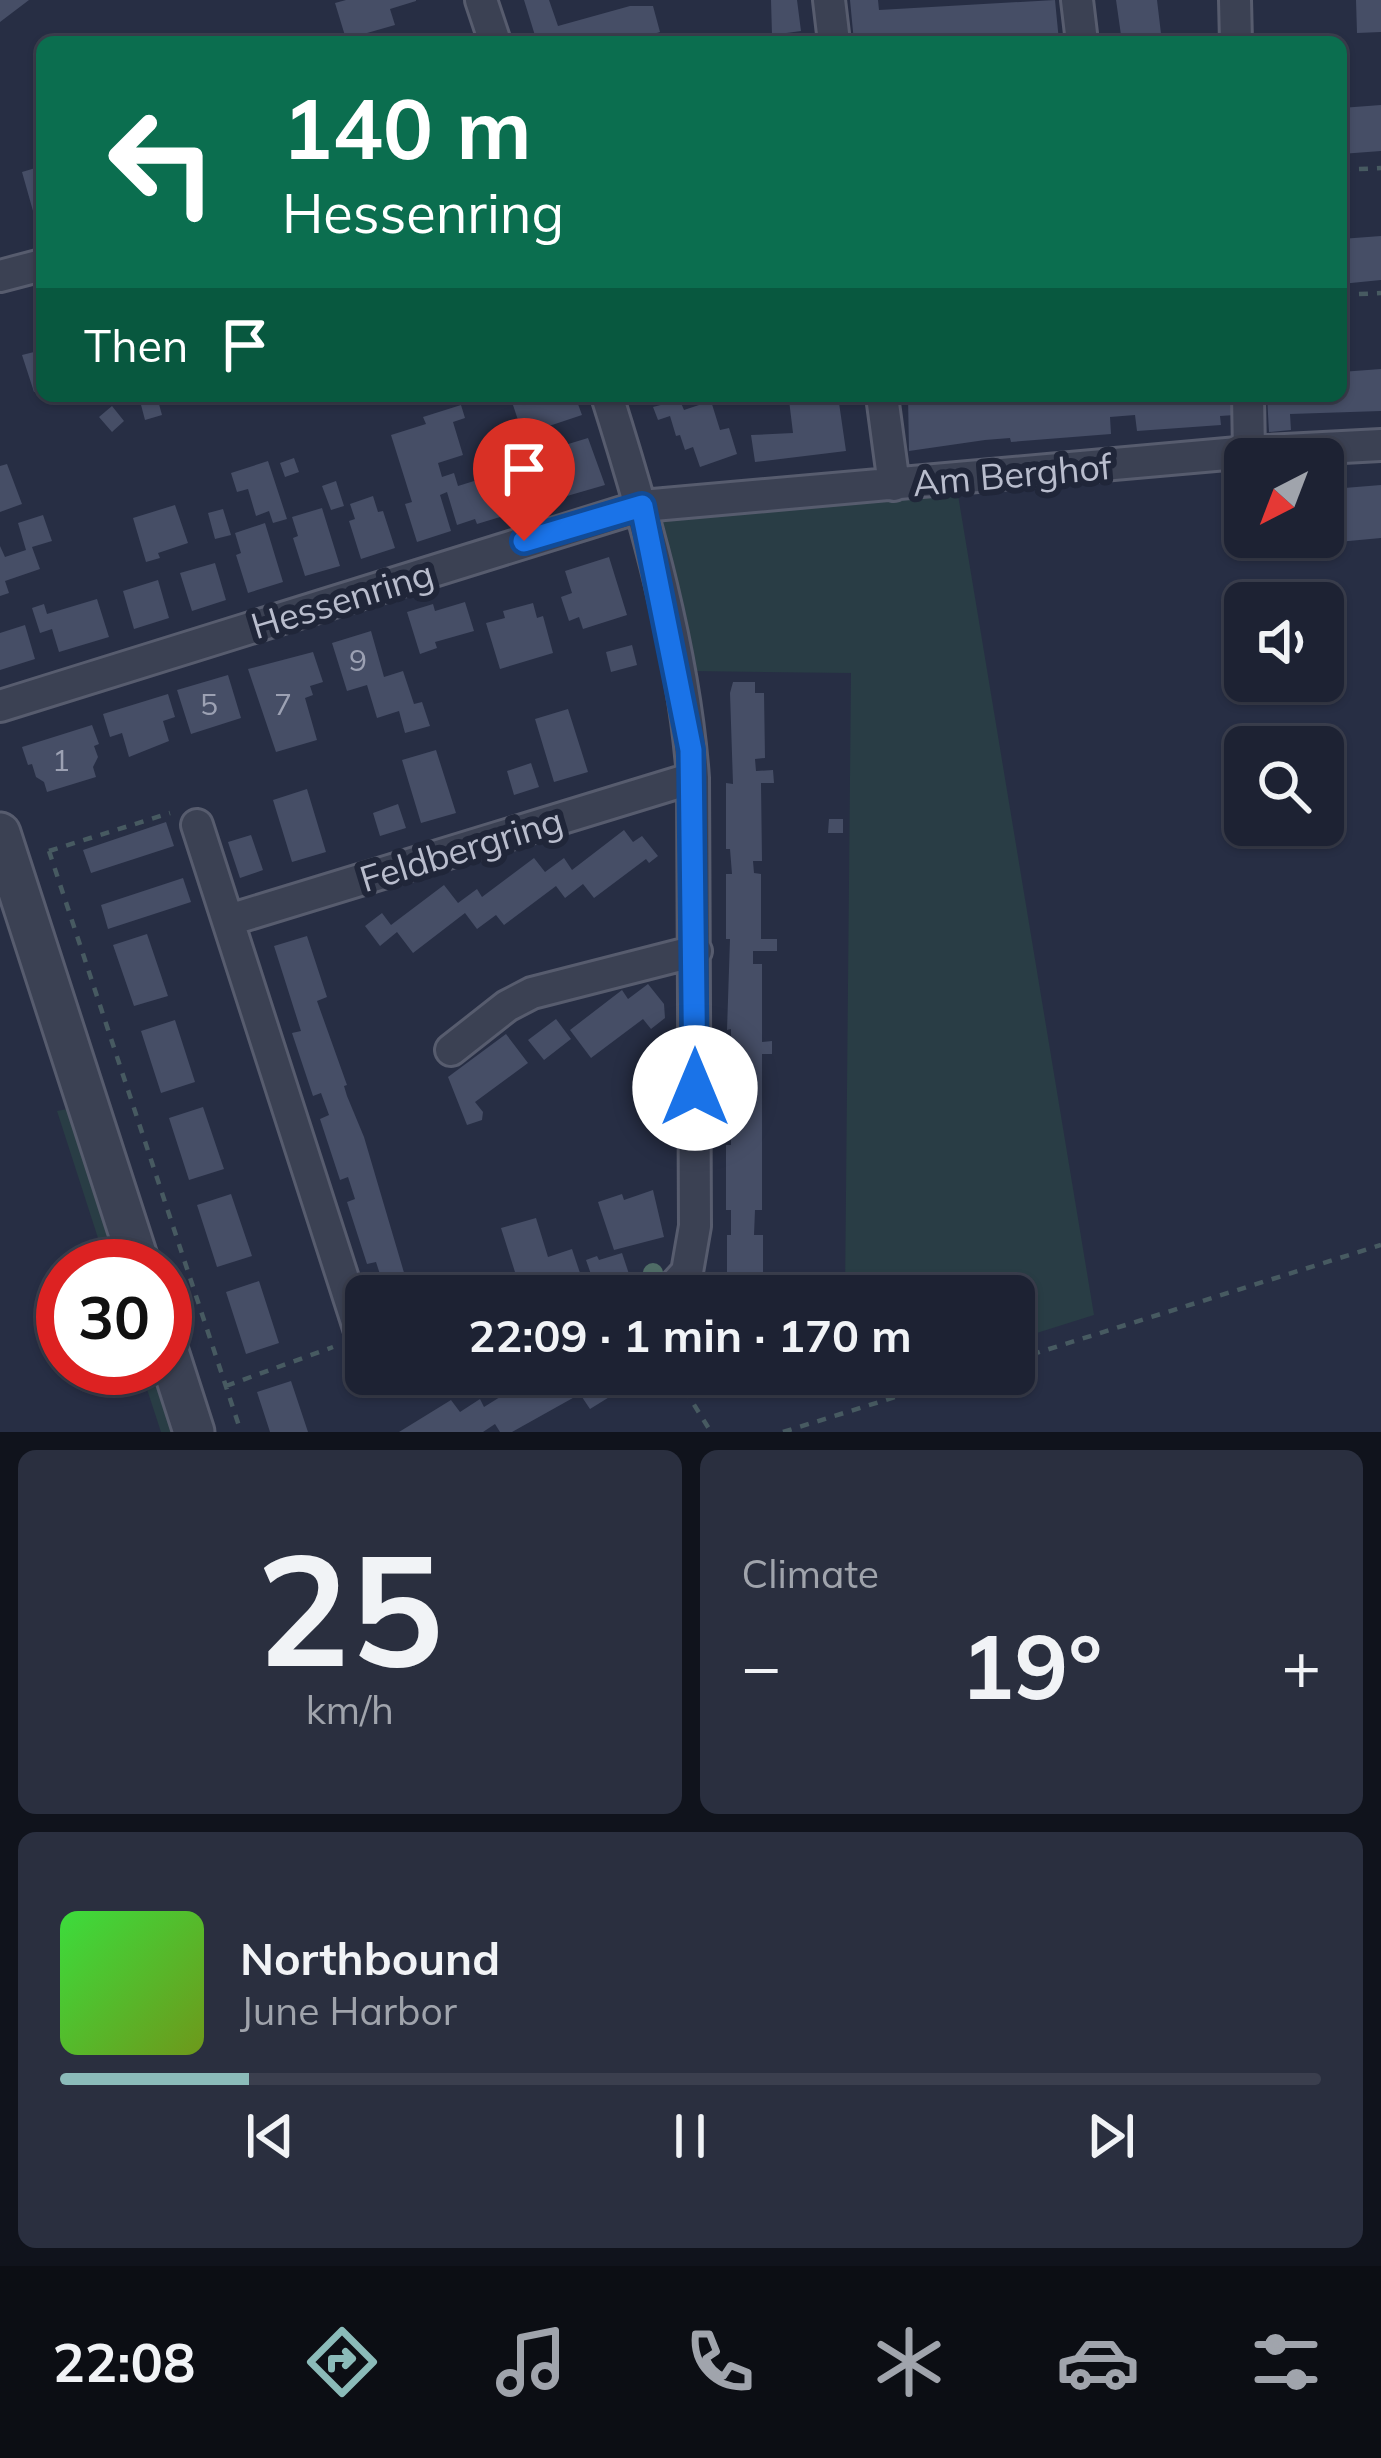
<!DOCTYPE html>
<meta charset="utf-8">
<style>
:root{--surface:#1d2233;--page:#2a2f3f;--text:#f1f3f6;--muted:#a0a4ac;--line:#3b3f4e;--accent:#8bbbb9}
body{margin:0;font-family:Mulish,sans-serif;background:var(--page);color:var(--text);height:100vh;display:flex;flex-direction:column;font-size:45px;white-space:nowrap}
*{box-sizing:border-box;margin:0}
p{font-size:39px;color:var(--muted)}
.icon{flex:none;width:66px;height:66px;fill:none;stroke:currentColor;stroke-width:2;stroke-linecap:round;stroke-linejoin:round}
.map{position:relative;height:1432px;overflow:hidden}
.side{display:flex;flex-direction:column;gap:18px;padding:18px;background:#10131c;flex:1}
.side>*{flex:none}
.guide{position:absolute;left:36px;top:36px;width:1311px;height:366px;border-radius:18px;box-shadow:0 3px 9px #0004,0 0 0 3px var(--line);background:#0b6e4f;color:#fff;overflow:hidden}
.needle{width:78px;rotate:222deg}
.tools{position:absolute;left:1224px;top:438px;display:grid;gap:24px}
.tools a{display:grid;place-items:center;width:120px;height:120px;border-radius:18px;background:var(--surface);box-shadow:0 3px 9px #0004,0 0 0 3px var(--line);font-size:60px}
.speed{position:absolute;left:36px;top:1239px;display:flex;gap:24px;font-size:60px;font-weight:700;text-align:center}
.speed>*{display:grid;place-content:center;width:156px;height:156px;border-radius:50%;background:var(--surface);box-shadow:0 3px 9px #0004,0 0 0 3px var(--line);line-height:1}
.speed .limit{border:18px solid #d22;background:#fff;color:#111}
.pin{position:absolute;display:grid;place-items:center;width:102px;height:102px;color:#fff;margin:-123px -51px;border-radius:50% 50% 50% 0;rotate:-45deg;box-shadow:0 0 12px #0007}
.pin .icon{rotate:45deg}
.me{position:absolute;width:132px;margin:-66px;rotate:0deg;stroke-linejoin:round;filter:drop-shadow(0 0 9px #0008)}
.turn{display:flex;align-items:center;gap:42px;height:252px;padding:0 48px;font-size:54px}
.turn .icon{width:156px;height:156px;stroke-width:2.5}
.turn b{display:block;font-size:84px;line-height:102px}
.then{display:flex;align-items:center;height:114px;padding:0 48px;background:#0003;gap:24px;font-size:45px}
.big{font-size:90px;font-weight:700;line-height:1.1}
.side .widget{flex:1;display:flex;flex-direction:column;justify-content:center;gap:18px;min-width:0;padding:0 42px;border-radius:18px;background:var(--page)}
.side .dial{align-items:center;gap:0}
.dial b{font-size:156px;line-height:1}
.song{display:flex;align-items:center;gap:36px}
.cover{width:144px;height:144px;border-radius:18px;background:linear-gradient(135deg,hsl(120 70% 55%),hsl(80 70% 35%))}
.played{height:12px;border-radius:6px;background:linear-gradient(90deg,var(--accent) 15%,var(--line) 15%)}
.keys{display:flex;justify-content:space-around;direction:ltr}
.heat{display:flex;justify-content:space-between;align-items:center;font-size:66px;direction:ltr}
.side .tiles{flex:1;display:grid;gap:18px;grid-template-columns:1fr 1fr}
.widget:last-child{grid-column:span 2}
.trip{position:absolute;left:345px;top:1275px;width:690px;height:120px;border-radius:18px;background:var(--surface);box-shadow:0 3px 9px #0004,0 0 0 3px var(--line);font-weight:700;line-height:120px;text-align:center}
.menu{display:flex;height:192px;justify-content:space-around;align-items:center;background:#0c0e14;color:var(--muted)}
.menu .icon{width:84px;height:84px}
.menu .selected{color:var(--accent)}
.menu b{font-size:54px;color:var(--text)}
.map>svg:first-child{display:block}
.green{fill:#293d45}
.building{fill:#464e66}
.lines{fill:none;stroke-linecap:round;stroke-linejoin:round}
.minor-casing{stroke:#575c6e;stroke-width:36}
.tertiary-casing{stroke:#575c6e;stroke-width:45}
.path{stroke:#475a61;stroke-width:4.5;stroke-dasharray:9 9;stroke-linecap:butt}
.minor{stroke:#3b4153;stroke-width:30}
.tertiary{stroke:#3b4153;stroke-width:39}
.tree{fill:#4f6c66}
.route-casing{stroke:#114b97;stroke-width:30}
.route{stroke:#1a73e8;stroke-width:21}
.labels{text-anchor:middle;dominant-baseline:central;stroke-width:12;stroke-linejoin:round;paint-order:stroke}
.number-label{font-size:30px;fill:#9ca1b3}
.street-label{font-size:36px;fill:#b9bdcd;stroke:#202639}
</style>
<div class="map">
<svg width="1381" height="1432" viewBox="0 0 1381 1432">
<rect width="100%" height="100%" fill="#272e44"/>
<path class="green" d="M958,495L1094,1315L1014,1340V1296H845L851,673L692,671L656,519Z
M72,1108L125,1266H107L57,1111Z
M140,1368H159L180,1432H161Z
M844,1374H907L844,1394Z"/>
<path class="building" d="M0,0H29L0,22Z
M346,0H416V1L390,9L395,25L346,39L335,3Z
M524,0H549L558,26L630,6H653L660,32L628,42H606L603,34L578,42H537Z
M771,0H797L801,31L772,35Z
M850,0H878L879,10L1055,0L1059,41L854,42Z
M1116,0H1157L1162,42H1122Z
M1356,0H1381V32L1357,33Z
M1381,105V151L1341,154V108Z
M42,166V216L35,218L22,172Z
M1381,236V280L1341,284V239Z
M42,350V390L34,392L22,355Z
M1381,369V411L1290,414L1291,430L1269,432L1267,396H1341V372Z
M510,396H575L582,415L543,428L542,424L533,427L531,419L519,423Z
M666,396H678L684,410L711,401L720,430L729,428L737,454L700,467L693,447L685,450L680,435L676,436L670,416L658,420L653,407L668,403Z
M817,396H838L846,451L755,462L751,435L793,433L789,400Z
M908,396H930V404L1007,398L1008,403L1087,396H1234L1235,415L1220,416L1221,425L1137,431L1135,415L1110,417L1111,434L1011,442L1010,438L985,440L909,451Z
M157,397L162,415L145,420L140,401Z
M461,405L465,418L453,422L463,455L438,463L442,477L454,473L458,486L500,473L504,486L521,480L530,508L477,524L475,519L457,525L447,492L440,495L451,531L417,542L405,504L412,502L391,435L426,424L423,417Z
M112,406L124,421L112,432L99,417Z
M526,431L530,445L547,439L551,452L504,470L499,455L487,458L484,447Z
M588,438L605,485L567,496L555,463L570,458L565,445Z
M294,458L299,472L285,477L280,463Z
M268,461L287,519L273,523L269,511L256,516L248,489L237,492L231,473Z
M7,464L22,504L0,512V466Z
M336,481L344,506L331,510L322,486Z
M1381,485V538L1327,543V537H1323V502L1345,496L1344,488Z
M373,496L378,512L383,511L395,548L361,559L349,521L355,519L350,504Z
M175,505L188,543L158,553L160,558L146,562L133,518Z
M322,508L340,566L305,576L293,538L298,536L292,517Z
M223,509L231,535L215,539L208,513Z
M43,515L52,541L32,547L40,569L5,581L9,593L0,596V546L5,557L26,550L18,523Z
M265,523L283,582L248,593L236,555L241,553L235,533Z
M609,557L627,615L583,629L579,617L569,621L561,597L572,593L565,571Z
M215,563L226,600L192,611L180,573Z
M158,580L169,618L134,629L123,591Z
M97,599L109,637L59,652L52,629L40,633L32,608L44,604L47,614Z
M465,602L474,631L435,642L437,648L420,654L407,612L433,604L435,611Z
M533,603L537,618L543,616L553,653L500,669L486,623L505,618L503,611Z
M25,625L35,659L0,670V633Z
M371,631L384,677L403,671L414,704L422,702L430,726L405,733L399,711L377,718L367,685L347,691L332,643Z
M632,645L637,665L611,672L606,652Z
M313,652L323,682L310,686L313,695L305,698L317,740L276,752L248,669Z
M228,675L241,718L191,734L177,690Z
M733,682H755V693H764L765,758L755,759L756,771L773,770L774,783H761L762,861H753L754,873L761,874V939H777V951H753V964H762V1042L772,1041V1054H762V1210H755L754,1235H763V1296H727V1235H731V1210H726V1145H731V1119H727L726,1054H731V1029L727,1030L730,939H726V874H732L730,849H726V783L733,784L730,693Z
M168,694L175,717L163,721L169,741L129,757L122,733L110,737L103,714Z
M568,709L588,772L554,782L535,719Z
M92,725L99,744L94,746L98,757L93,767L96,777L47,792L44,782L36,777L32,764L28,765L22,747Z
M436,750L456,813L421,823L402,760Z
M531,763L539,787L514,795L507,771Z
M307,789L326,852L292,862L273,800Z
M398,804L406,828L380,836L373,813Z
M829,819H843V833H828Z
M166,822L174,846L91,873L83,850Z
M624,830L633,842L642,836L658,856L649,863L646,859L594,898L583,884L565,898L556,886L504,925L496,915L477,929L465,913L413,953L397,932L380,946L365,926L382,913L391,925L444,885L458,903L477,889L482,897L534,858L545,872L564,858L572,870Z
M251,835L263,870L240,878L228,842Z
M183,878L191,902L108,929L101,905Z
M147,934L168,996L134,1006L113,945Z
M307,936L327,997L317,1001L347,1085L344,1086L347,1096L364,1137L405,1276L417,1272L424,1296H387L376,1262L367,1264L347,1202L355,1199L348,1177L340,1180L320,1119L329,1115L321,1093L313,1096L292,1033L301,1031L274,946Z
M648,984L664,1004L665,1018L651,1029L643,1019L591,1058L570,1030L622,990L628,999Z
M556,1019L571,1039L544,1060L528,1040Z
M175,1020L195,1082L161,1093L141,1031Z
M506,1034L528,1063L475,1102L483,1112L482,1120L467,1125L448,1077Z
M203,1107L224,1169L189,1180L169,1118Z
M653,1190L664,1237L614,1250L598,1202L622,1194L624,1200Z
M231,1194L252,1256L217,1267L197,1205Z
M536,1218L548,1257L572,1249L581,1276L522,1294L501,1228Z
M622,1253L630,1277L606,1284L605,1279L594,1283L586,1260L597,1256L599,1260Z
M259,1281L279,1343L246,1354L226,1292Z
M537,1374L548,1385L566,1374L571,1380L581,1374H672L674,1377L654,1389L645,1375L590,1409L580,1394L512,1432H500L495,1424L483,1432H399L451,1400L460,1412L480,1399L484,1407Z
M713,1374H748V1389L713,1390Z
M291,1381L308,1432H270L257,1392Z"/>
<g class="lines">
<defs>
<path id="minor" d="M481,0L495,42
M829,0L834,42
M1077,0L1082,42
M1235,0L1236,42
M0,276L42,265
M607,396C645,516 684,652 693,778L695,1226L687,1272L665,1296
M882,396L894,485
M1248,396L1249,452
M0,706L642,506L1249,452L1381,445
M197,825L366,1350
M229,920L693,778
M451,1050L507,1006L532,993L696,951
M386,1374L410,1378L429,1374"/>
<path id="tertiary" d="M0,833L140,1266
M165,1342L194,1432"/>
</defs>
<use href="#minor" class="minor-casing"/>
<use href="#tertiary" class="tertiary-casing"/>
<path class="path" d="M1341,170L1381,168
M1341,295L1381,293
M49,851L241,1432
M49,851L170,813
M1014,1360L1381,1245
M675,1374L711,1432
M226,1386L333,1347
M783,1432L969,1374"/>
<use href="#minor" class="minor"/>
<use href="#tertiary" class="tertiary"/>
</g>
<circle class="tree" cx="653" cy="1273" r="10"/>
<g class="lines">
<defs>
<path id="route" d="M524,541L642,506L691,750L695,1088"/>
</defs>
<use href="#route" class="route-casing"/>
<use href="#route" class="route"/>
</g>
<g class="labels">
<g class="number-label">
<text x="358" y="660">9</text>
<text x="209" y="704">5</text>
<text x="283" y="704">7</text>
<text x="61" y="760">1</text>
</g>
<g class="street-label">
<text transform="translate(1012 474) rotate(-5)">Am Berghof</text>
<text transform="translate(342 599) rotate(-17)">Hessenring</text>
<text transform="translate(461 849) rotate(-17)">Feldbergring</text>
</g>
</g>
</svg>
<div class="tools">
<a><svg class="needle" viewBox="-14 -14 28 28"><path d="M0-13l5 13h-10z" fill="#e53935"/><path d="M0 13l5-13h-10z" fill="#a0a4ac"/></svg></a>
<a><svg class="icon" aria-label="sound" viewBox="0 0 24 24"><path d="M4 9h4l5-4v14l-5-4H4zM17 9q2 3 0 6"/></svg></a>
<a><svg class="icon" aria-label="search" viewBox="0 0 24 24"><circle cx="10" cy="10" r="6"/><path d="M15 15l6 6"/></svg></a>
</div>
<div class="speed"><div class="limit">30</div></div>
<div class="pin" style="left:524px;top:541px;background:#d93025"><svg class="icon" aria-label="arrive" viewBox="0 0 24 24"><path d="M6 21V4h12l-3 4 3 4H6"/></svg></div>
<svg class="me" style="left:695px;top:1088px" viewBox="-20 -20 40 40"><circle r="19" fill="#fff"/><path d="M0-13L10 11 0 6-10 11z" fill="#1a73e8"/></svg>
<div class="trip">22:09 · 1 min · 170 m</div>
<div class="guide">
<div class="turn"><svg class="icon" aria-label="left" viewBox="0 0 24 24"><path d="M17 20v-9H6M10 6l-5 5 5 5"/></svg><div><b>140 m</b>Hessenring</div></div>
<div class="then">Then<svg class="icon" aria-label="arrive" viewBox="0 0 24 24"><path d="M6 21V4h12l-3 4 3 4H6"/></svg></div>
</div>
</div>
<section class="side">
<div class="tiles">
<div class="widget dial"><b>25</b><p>km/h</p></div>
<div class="widget"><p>Climate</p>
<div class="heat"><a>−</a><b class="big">19°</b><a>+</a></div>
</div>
<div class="widget">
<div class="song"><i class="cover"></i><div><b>Northbound</b><p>June Harbor</p></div></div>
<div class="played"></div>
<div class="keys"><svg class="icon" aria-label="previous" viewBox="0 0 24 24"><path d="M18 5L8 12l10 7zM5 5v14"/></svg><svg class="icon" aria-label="pause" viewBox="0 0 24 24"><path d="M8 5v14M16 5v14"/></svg><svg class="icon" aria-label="next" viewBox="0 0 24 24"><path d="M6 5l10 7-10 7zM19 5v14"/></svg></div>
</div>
</div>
</section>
<nav class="menu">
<b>22:08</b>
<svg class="icon selected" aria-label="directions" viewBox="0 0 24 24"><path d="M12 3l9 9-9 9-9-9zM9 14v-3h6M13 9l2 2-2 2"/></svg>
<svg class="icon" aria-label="music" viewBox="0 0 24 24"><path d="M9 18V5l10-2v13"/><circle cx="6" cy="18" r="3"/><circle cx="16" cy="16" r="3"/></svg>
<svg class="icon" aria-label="phone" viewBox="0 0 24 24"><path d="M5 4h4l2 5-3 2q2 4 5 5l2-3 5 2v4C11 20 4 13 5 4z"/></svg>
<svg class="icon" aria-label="climate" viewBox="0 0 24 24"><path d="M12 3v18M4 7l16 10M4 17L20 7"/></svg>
<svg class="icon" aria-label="car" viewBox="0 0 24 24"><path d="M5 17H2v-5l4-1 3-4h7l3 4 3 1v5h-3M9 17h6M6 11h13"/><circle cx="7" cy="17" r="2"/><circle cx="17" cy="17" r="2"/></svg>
<svg class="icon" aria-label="filters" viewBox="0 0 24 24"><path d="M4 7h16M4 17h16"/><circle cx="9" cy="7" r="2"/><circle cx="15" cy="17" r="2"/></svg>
</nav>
